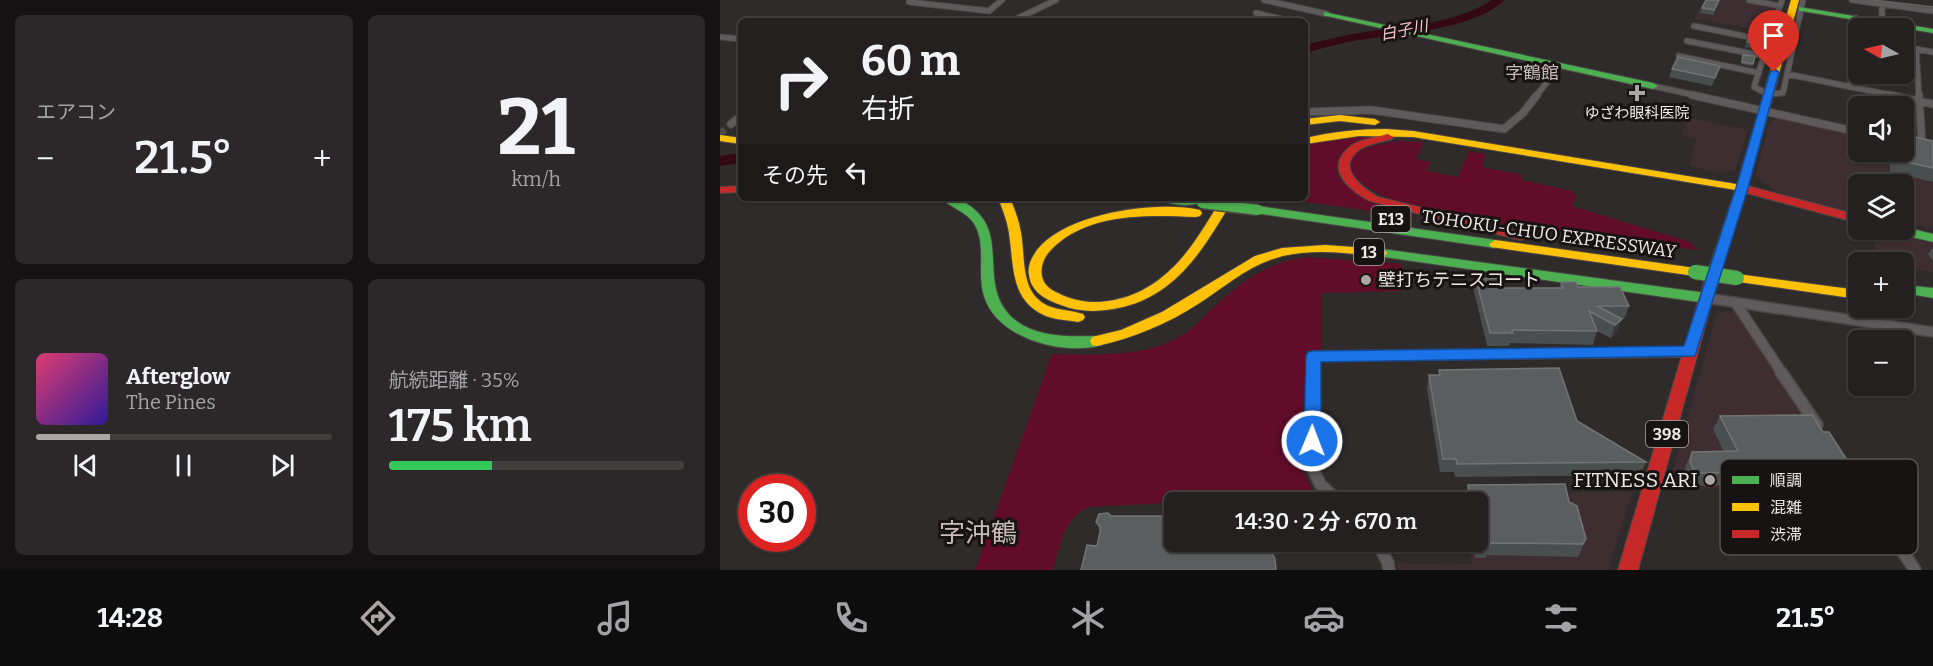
<!DOCTYPE html>
<html lang="ja">
<meta charset="utf-8">
<style>
:root{--surface:#242020;--page:#2c2829;--text:#f1f3f6;--muted:#a3a3a5;--line:#413e3e;--accent:#aca5a6}
body{margin:0;font-family:Bitter,"Noto Sans JP",serif;background:var(--page);color:var(--text);height:100vh;display:flex;flex-direction:column;font-size:22px;white-space:nowrap}
*{box-sizing:border-box;margin:0}
p{font-size:20px;color:var(--muted)}
.icon{flex:none;width:33px;height:33px;fill:none;stroke:currentColor;stroke-width:2;stroke-linecap:round;stroke-linejoin:round}
.map{position:relative;flex:1;overflow:hidden}
.panel{display:flex;flex-direction:column;gap:15px;padding:15px;background:#141212;width:720px}
.panel>*{flex:none}
.top-card{position:absolute;left:18px;top:18px;width:570px;height:183px;border-radius:9px;box-shadow:0 2px 4px #0004,0 0 0 2px var(--line);background:#242020;color:var(--text);overflow:hidden}
.needle{width:39px;rotate:278deg}
.tools{position:absolute;left:1128px;top:18px;display:grid;gap:12px}
.tools a{display:grid;place-items:center;width:66px;height:66px;border-radius:9px;background:var(--surface);box-shadow:0 2px 4px #0004,0 0 0 2px var(--line);font-size:30px}
.speed{position:absolute;left:18px;top:474px;display:flex;gap:12px;font-size:30px;font-weight:700;text-align:center}
.speed>*{display:grid;place-content:center;width:78px;height:78px;border-radius:50%;background:var(--surface);box-shadow:0 2px 4px #0004,0 0 0 2px var(--line);line-height:1}
.speed .limit{border:9px solid #d22;background:#fff;color:#111}
.pin{position:absolute;display:grid;place-items:center;width:51px;height:51px;color:#fff;margin:-62px -26px;border-radius:50% 50% 50% 0;rotate:-45deg;box-shadow:0 0 6px #0007}
.pin .icon{rotate:45deg}
.me{position:absolute;width:66px;margin:-33px;rotate:1deg;stroke-linejoin:round;filter:drop-shadow(0 0 4px #0008)}
.turn{display:flex;align-items:center;gap:21px;height:126px;padding:0 24px;font-size:27px}
.turn .icon{width:78px;height:78px;stroke-width:2.5}
.turn b{display:block;font-size:42px;line-height:51px}
.then{display:flex;align-items:center;height:57px;padding:0 24px;background:#0003;gap:12px;font-size:22px}
.big{font-size:45px;font-weight:600;line-height:1.1}
.panel .widget{flex:1;display:flex;flex-direction:column;justify-content:center;gap:9px;min-width:0;padding:0 21px;border-radius:9px;background:var(--page)}
.panel .dial{align-items:center;gap:0}
.dial b{font-size:78px;line-height:1}
.song{display:flex;align-items:center;gap:18px}
.cover{width:72px;height:72px;border-radius:9px;background:linear-gradient(135deg,hsl(340 70% 55%),hsl(250 70% 35%))}
.played{height:6px;border-radius:3px;background:linear-gradient(90deg,var(--accent) 25%,var(--line) 25%)}
.keys{display:flex;justify-content:space-around;direction:ltr}
.heat{display:flex;justify-content:space-between;align-items:center;font-size:33px;direction:ltr}
.charge{height:9px;border-radius:4px;background:linear-gradient(90deg,#34c759 35%,var(--line) 0)}
.panel .tiles{flex:1;display:grid;gap:15px;grid-template-columns:repeat(2,1fr)}
.trip{position:absolute;left:444px;top:492px;width:324px;height:60px;border-radius:9px;background:var(--surface);box-shadow:0 2px 4px #0004,0 0 0 2px var(--line);font-weight:600;line-height:60px;text-align:center}
.tab-bar{display:flex;height:96px;justify-content:space-around;align-items:center;background:#0e0d0d;color:var(--muted)}
.tab-bar .icon{width:42px;height:42px}
.tab-bar .on{color:var(--accent)}
.tab-bar b{font-size:27px;color:var(--text)}
main{display:flex;flex:1;min-height:0}
.map>svg:first-child{display:block}
.built{fill:#3f2e31}
.green{fill:#610c29}
.lines{fill:none;stroke-linecap:round;stroke-linejoin:round}
.river{fill:#340814;fill-rule:evenodd}
.street-tunnel{stroke:#4d4747;stroke-width:7;stroke-dasharray:7 4;stroke-linecap:butt}
.street-far3-casing{stroke:#4c4647;stroke-width:7}
.street-far2-casing{stroke:#4c4647;stroke-width:9}
.street-far1-casing{stroke:#4c4647;stroke-width:12}
.street-casing{stroke:#4c4647;stroke-width:14}
.fast-casing{stroke:#4c4647;stroke-width:2}
.slow-casing{stroke:#4c4647;stroke-width:2}
.jam-casing{stroke:#4c4647;stroke-width:2}
.street-far3{stroke:#5f5a5b;stroke-width:5}
.street-far2{stroke:#5f5a5b;stroke-width:7}
.street-far1{stroke:#5f5a5b;stroke-width:9}
.street{stroke:#5f5a5b;stroke-width:11}
.fast{fill:#4caf50;fill-rule:evenodd}
.slow{fill:#ffc107;fill-rule:evenodd}
.jam{fill:#c62828;fill-rule:evenodd}
.rail{stroke:#676363;stroke-width:1.5}
.fast-bridge-far1-casing{stroke:#4c4647;stroke-width:13;stroke-linecap:butt}
.fast-bridge-casing{stroke:#4c4647;stroke-width:16;stroke-linecap:butt}
.fast-bridge-far1{stroke:#4caf50;stroke-width:10}
.fast-bridge{stroke:#4caf50;stroke-width:14}
.wall{fill:#494e4f}
.shaded-wall{fill:#373939}
.building{fill:#5a5e5f;stroke:#727474;stroke-width:1.5}
.route{fill:#1a73e8;stroke:#114b97;stroke-width:1.5}
.poi-dot{fill:#aca5a6;stroke:#181313;stroke-width:2}
.labels{text-anchor:middle;dominant-baseline:central;stroke-width:6;stroke-linejoin:round;paint-order:stroke}
.far-poi-label{font-size:15px;fill:#efe7e8;stroke:#181313}
.far-water-label{font-size:16px;font-style:italic;fill:#fac3cb;stroke:#181313}
.shield{fill:#181313;stroke:#aea7a8;stroke-width:1.5}
.shield-label{font-size:16px;font-weight:bold;fill:#efe7e8}
.far-quarter-label{font-size:18px;fill:#c9bbbd;stroke:#181313}
.street-label{font-size:18px;fill:#efe7e8;stroke:#181313}
.poi-label{font-size:18px;fill:#efe7e8;stroke:#181313;text-anchor:start}
.near-poi-label{font-size:21px;fill:#efe7e8;stroke:#181313;text-anchor:end}
.near-quarter-label{font-size:26px;fill:#c9bbbd;stroke:#181313}
.key{fill:#181313;stroke:#585353;stroke-width:1.5}
.key-label{font-size:16px;fill:#efe7e8}
</style>
<main>
<section class="panel">
<div class="tiles">
<div class="widget"><p>エアコン</p>
<div class="heat"><a>−</a><b class="big">21.5°</b><a>+</a></div>
</div>
<div class="widget dial"><b>21</b><p>km/h</p></div>
<div class="widget">
<div class="song"><i class="cover"></i><div><b>Afterglow</b><p>The Pines</p></div></div>
<div class="played"></div>
<div class="keys"><svg class="icon" aria-label="previous" viewBox="0 0 24 24"><path d="M18 5L8 12l10 7zM5 5v14"/></svg><svg class="icon" aria-label="pause" viewBox="0 0 24 24"><path d="M8 5v14M16 5v14"/></svg><svg class="icon" aria-label="next" viewBox="0 0 24 24"><path d="M6 5l10 7-10 7zM19 5v14"/></svg></div>
</div>
<div class="widget"><p>航続距離 · 35%</p><b class="big">175 km</b><div class="charge"></div></div>
</div>
</section>
<div class="map">
<svg width="1213" height="570" viewBox="0 0 1213 570">
<rect width="100%" height="100%" fill="#302b2b"/>
<path class="built" d="M985,0H1022L1056,6L1047,32L974,18Z
M1058,116L1138,134V152L1213,150V229L1184,221V184H1138V214L1059,193L1036,176L1048,127Z
M968,117L1027,130L1015,170L1000,174L969,165L977,139L962,135Z
M1155,230L1213,244V272L1184,268V262H1155Z
M1016,311L1129,487L948,489L997,313Z
M912,492L888,570H678L677,563L752,564L748,542H758V502H742L740,494Z"/>
<path class="green" d="M634,133L661,135C644,140 621,144 617,165C613,194 672,207 694,215V217L559,198H585V146L614,136Z
M681,141L704,142L696,159L711,162L706,171L738,177L749,151L766,154L762,167L802,175V180L852,191L856,197L852,206L970,242L978,250C920,242 863,235 806,227C767,222 727,218 689,206C633,189 594,150 681,141Z
M586,257L682,264V291L602,293V350L586,351L584,473L595,495L370,507C344,516 340,546 333,570H255L332,354C373,355 433,358 467,332C476,326 483,317 491,310C521,282 544,264 586,257Z"/>
<g class="lines">
<path class="river" d="M772,0H784C757,29 678,34 639,40C621,43 603,48 585,53V45C605,40 625,35 645,32C687,26 735,24 772,0Z
M21,153V163L0,166V156Z"/>
<path class="street-tunnel" d="M0,134L11,124"/>
<defs>
<path id="street-far3" d="M193,0L189,2L269,11L282,0
M544,0L607,14
M1029,0L1060,6
M1062,0L1034,87L1048,94L1063,93L1083,0
M1132,0L1213,11
M1162,4V22
M536,13L570,21
M292,21L336,0
M974,26L1049,41
M0,37L21,39
M967,41L1044,56
M1184,47L1213,52
M1196,49L1199,96
M959,56L1039,73
M1067,74L1176,96
M933,86L979,96
M1130,87L1136,18
M816,96L840,66"/>
<path id="street-far2" d="M972,95L1138,132
M1169,95L1213,104
M1199,95L1202,146
M585,112L651,110L784,129L803,113L817,95
M11,124L21,116"/>
<path id="street-far1" d="M986,298L1213,332
M1015,302L1062,373
M593,373V356L970,352"/>
<path id="street" d="M593,372V469L600,484L619,502
M1061,372L1097,425
M1125,466L1195,570
M657,542L668,563L669,570"/>
<path id="fast" d="M1079,7L1213,29V33L1082,11H1079Z
M604,12L933,83L938,86L933,89L607,16H604Z
M221,198C235,198 244,200 255,210C285,236 263,277 284,308C304,338 346,337 377,336L382,337L384,341L382,345C343,356 277,339 264,296C257,274 266,248 256,227C249,212 232,209 221,198Z
M437,198H470L480,202C472,208 445,204 437,198Z
M538,206L775,240L781,244L775,248L534,213L532,210Z
M1184,227L1213,234V242L1175,233L1173,230H1184Z
M662,249L986,293L993,298L986,303L657,256L656,253Z
M1184,285L1213,288V298L1184,293Z"/>
<path id="slow" d="M1071,0H1079L1051,103L1043,105L1041,103Z
M620,115L655,119L660,122L655,125L620,121L585,125V119Z
M666,129L693,131L1022,185L1028,188L1022,191L693,137L639,136L585,144V138C612,132 638,129 666,129Z
M0,135L21,138V144L0,141Z
M278,198H290C295,210 299,221 301,233C305,254 301,285 319,300C331,311 348,309 363,314L365,317L363,320L358,322C348,320 336,320 326,316C290,301 294,266 289,233C287,220 283,210 278,198Z
M502,198H514C486,244 460,293 403,307C382,312 361,313 341,305C326,300 311,292 309,275C307,266 312,257 317,250C346,213 437,200 480,210L482,213L480,216L476,217C427,215 365,212 329,252C322,260 319,272 324,282C327,287 333,291 338,293C371,311 414,300 441,278C468,257 485,226 502,198Z
M775,240L975,268L982,272L975,276L771,247L769,244Z
M605,245L662,249L668,253L662,257C627,253 587,247 553,259C525,268 502,289 478,304C447,324 413,338 377,346L372,345L370,341L372,337L401,330L442,312L535,256L562,248Z
M1017,274L1138,290V299L1012,281L1010,278Z"/>
<path id="jam" d="M1046,100L1051,103L1028,186L1138,215V223L1026,193L993,298L918,570H898L979,298L1016,188L1041,103Z
M668,134L673,137L672,139C662,142 647,144 639,150C616,168 641,187 658,197L804,233L806,236L804,239L800,240L650,201C627,189 603,167 632,145C641,139 658,137 668,134Z
M21,186V192L0,193V187Z"/>
</defs>
<use href="#street-far3" class="street-far3-casing"/>
<use href="#street-far2" class="street-far2-casing"/>
<use href="#street-far1" class="street-far1-casing"/>
<use href="#street" class="street-casing"/>
<use href="#fast" class="fast-casing"/>
<use href="#slow" class="slow-casing"/>
<use href="#jam" class="jam-casing"/>
<use href="#street-far3" class="street-far3"/>
<use href="#street-far2" class="street-far2"/>
<use href="#street-far1" class="street-far1"/>
<use href="#street" class="street"/>
<use href="#fast" class="fast"/>
<use href="#slow" class="slow"/>
<use href="#jam" class="jam"/>
<path class="rail" d="M1153,0L1213,7"/>
<defs>
<path id="fast-bridge-far1" d="M482,203L538,210"/>
<path id="fast-bridge" d="M975,272L1017,278"/>
</defs>
<use href="#fast-bridge-far1" class="fast-bridge-far1-casing"/>
<use href="#fast-bridge" class="fast-bridge-casing"/>
<use href="#fast-bridge-far1" class="fast-bridge-far1"/>
<use href="#fast-bridge" class="fast-bridge"/>
</g>
<path class="wall" d="M1000,0L993,15L980,13L982,8Z
M1028,39L1039,44L1037,50L1025,47Z
M1023,55L1033,64L1032,66L1021,64Z
M1000,66L992,86L949,77L952,69Z
M1190,136L1213,141V182L1170,172V152H1184Z
M1213,247V261L1208,254Z
M756,279L782,288H839L841,282L858,287L909,306L904,319H901L897,332L891,338L877,331L873,345L790,343L789,346H767L754,291Z
M719,370L857,421L926,462L920,475L735,477L734,472H720L707,388L709,375H719Z
M1000,416L1103,432L1134,471L1124,483L968,486L963,474L966,465L972,452H1004L993,429Z
M748,485L849,502L866,539L858,557L767,555L766,558H755L752,542H758V502H746L745,498Z
M391,516L454,542H551V552L555,559L556,570H361L377,546L380,533L376,522Z"/>
<path class="shaded-wall" d="M902,319L897,332L891,338L895,325Z"/>
<path class="building" d="M986,0H999L994,10L982,8Z
M1028,39L1040,41L1039,44L1027,42Z
M1023,55L1035,56L1033,64L1022,62Z
M958,57L1000,66L995,78L952,69Z
M1184,132L1190,136L1213,141V168L1177,160V152H1184Z
M779,278L782,288H843L841,282H856L858,287H900L909,306H877L902,319L895,325L869,311L877,331L792,330L793,333H770L756,279Z
M839,368L857,421L926,462L737,464L736,459H723L709,375H720L719,370Z
M1092,415L1103,432H1109L1134,471L975,473L970,462L972,452L1018,451L1000,416Z
M845,484L849,502L857,506L866,539L863,544L769,543L770,546H758V502H751L748,485Z
M388,513L391,516H454V542H550V549L555,559L556,569L555,570H361L367,545L377,546L381,527L376,522L379,514Z"/>
<path class="route" d="M1054,69L1059,72L1028,188L975,356L601,362V441L599,446L592,448L586,446L584,441L586,356L588,352L593,351L964,346L1016,188L1050,72Z"/>
<g class="poi-dot">
<path d="M914 84h6v6h6v6h-6v6h-6v-6h-6v-6h6z"/>
<circle cx="646" cy="280" r="6"/>
<circle cx="990" cy="480" r="6"/>
</g>
<g class="labels">
<g class="far-poi-label">
<text x="917" y="113">ゆざわ眼科医院</text>
</g>
<g class="far-water-label">
<text transform="translate(684 30) rotate(-11)">白子川</text>
</g>
<g class="shield">
<rect x="651.5" y="206" width="39" height="26" rx="4.5"/>
<rect x="634" y="239" width="30" height="26" rx="4.5"/>
<rect x="926" y="421" width="42" height="26" rx="4.5"/>
</g>
<g class="shield-label">
<text x="671" y="219">E13</text>
<text x="649" y="252">13</text>
<text x="947" y="434">398</text>
</g>
<g class="far-quarter-label">
<text x="812" y="73">字鶴館</text>
</g>
<g class="street-label">
<text transform="translate(829 234) rotate(8)">TOHOKU-CHUO EXPRESSWAY</text>
</g>
<g class="poi-label">
<text x="658" y="280">壁打ちテニスコート</text>
</g>
<g class="near-poi-label">
<text x="978" y="480">FITNESS ARI</text>
</g>
<g class="near-quarter-label">
<text x="258" y="533">字沖鶴</text>
</g>
</g>
<rect x="1000" y="459" width="198" height="96" rx="9" class="key"/>
<rect x="1012" y="476" width="27" height="8" fill="#4caf50"/>
<rect x="1012" y="503" width="27" height="8" fill="#ffc107"/>
<rect x="1012" y="530" width="27" height="8" fill="#c62828"/>
<g class="key-label">
<text x="1050" y="486">順調</text>
<text x="1050" y="513">混雑</text>
<text x="1050" y="540">渋滞</text>
</g>
</svg>
<div class="tools">
<a><svg class="needle" viewBox="-14 -14 28 28"><path d="M0-13l5 13h-10z" fill="#e53935"/><path d="M0 13l5-13h-10z" fill="#a3a3a5"/></svg></a>
<a><svg class="icon" aria-label="sound" viewBox="0 0 24 24"><path d="M4 9h4l5-4v14l-5-4H4zM17 9q2 3 0 6"/></svg></a>
<a><svg class="icon" aria-label="layers" viewBox="0 0 24 24"><path d="M12 4l9 5-9 5-9-5zM3 14l9 5 9-5"/></svg></a>
<a>+</a>
<a>−</a>
</div>
<div class="speed"><div class="limit">30</div></div>
<div class="pin" style="left:1054px;top:72px;background:#d93025"><svg class="icon" aria-label="arrive" viewBox="0 0 24 24"><path d="M6 21V4h12l-3 4 3 4H6"/></svg></div>
<svg class="me" style="left:592px;top:441px" viewBox="-20 -20 40 40"><circle r="17" fill="#1a73e8" stroke="#fff" stroke-width="3"/><path d="M0-11L8 9 0 5-8 9z" fill="#fff"/></svg>
<div class="trip">14:30 · 2 分 · 670 m</div>
<div class="top-card">
<div class="turn"><svg class="icon" aria-label="right" viewBox="0 0 24 24"><path d="M7 20v-9h11M14 6l5 5-5 5"/></svg><div><b>60 m</b>右折</div></div>
<div class="then">その先<svg class="icon" aria-label="left" viewBox="0 0 24 24"><path d="M17 20v-9H6M10 6l-5 5 5 5"/></svg></div>
</div>
</div>
</main>
<nav class="tab-bar">
<b>14:28</b>
<svg class="icon on" aria-label="directions" viewBox="0 0 24 24"><path d="M12 3l9 9-9 9-9-9zM9 14v-3h6M13 9l2 2-2 2"/></svg>
<svg class="icon" aria-label="music" viewBox="0 0 24 24"><path d="M9 18V5l10-2v13"/><circle cx="6" cy="18" r="3"/><circle cx="16" cy="16" r="3"/></svg>
<svg class="icon" aria-label="phone" viewBox="0 0 24 24"><path d="M5 4h4l2 5-3 2q2 4 5 5l2-3 5 2v4C11 20 4 13 5 4z"/></svg>
<svg class="icon" aria-label="climate" viewBox="0 0 24 24"><path d="M12 3v18M4 7l16 10M4 17L20 7"/></svg>
<svg class="icon" aria-label="car" viewBox="0 0 24 24"><path d="M5 17H2v-5l4-1 3-4h7l3 4 3 1v5h-3M9 17h6M6 11h13"/><circle cx="7" cy="17" r="2"/><circle cx="17" cy="17" r="2"/></svg>
<svg class="icon" aria-label="filters" viewBox="0 0 24 24"><path d="M4 7h16M4 17h16"/><circle cx="9" cy="7" r="2"/><circle cx="15" cy="17" r="2"/></svg>
<b>21.5°</b>
</nav>
